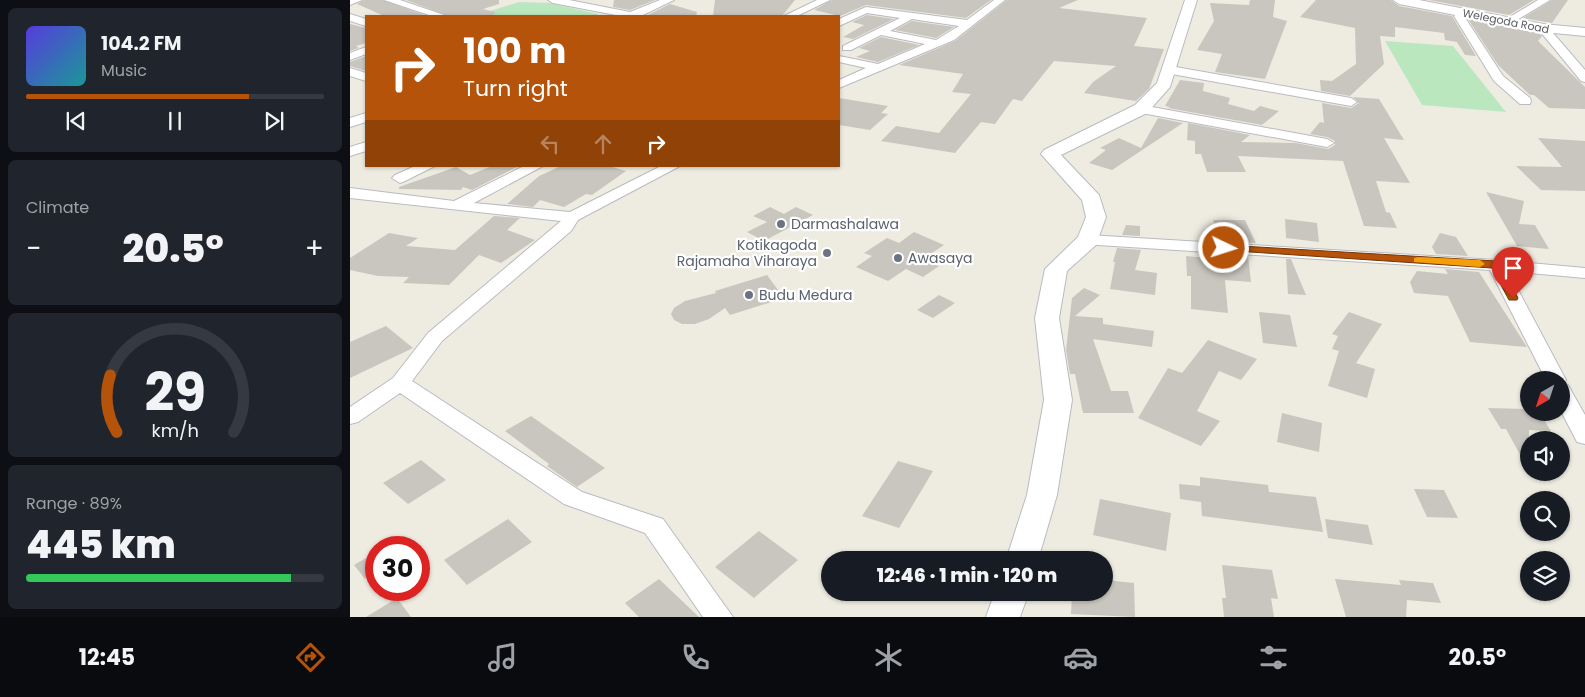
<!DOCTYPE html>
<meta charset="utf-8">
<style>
:root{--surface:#171b24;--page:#20242c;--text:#f1f3f6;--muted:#9ea1a6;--line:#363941;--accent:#b45309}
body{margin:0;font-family:Poppins,sans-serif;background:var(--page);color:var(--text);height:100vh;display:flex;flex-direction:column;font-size:19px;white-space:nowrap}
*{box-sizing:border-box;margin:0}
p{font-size:16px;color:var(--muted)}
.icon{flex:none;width:28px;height:28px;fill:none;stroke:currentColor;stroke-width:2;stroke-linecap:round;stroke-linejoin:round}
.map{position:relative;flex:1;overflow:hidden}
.sheet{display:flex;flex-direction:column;gap:8px;padding:8px;background:#0d0f14;width:350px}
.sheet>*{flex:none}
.hud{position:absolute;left:15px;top:15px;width:475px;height:152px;border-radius:0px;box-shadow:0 1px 4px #0004;background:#b45309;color:#fff;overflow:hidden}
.needle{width:32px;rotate:219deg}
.controls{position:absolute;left:1170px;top:371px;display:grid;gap:10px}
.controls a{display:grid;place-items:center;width:50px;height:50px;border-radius:50%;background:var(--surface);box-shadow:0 1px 4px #0004;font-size:25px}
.speed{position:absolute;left:15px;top:536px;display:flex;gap:10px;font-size:25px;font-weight:700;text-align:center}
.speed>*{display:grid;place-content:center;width:65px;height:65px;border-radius:50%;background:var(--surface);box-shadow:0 1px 4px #0004;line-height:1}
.speed .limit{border:8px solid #d22;background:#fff;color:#111}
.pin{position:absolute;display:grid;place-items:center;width:42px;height:42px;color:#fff;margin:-51px -21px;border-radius:50% 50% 50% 0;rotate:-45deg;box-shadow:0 0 5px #0007}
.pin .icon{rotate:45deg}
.me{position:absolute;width:55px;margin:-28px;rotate:94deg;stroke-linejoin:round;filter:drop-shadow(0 0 4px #0008)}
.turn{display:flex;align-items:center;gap:18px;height:105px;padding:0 15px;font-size:22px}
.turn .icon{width:65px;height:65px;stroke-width:2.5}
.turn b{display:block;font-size:35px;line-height:42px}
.lanes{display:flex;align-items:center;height:48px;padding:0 15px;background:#0003;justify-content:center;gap:25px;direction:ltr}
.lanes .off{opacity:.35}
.big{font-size:38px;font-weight:800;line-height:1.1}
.sheet .tile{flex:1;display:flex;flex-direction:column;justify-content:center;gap:8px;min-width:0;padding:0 18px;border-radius:8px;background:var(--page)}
.sheet .dial{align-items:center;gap:0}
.dial svg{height:130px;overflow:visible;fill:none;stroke:var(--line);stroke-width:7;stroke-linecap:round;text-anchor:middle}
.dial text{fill:var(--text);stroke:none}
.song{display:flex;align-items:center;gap:15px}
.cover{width:60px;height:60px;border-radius:8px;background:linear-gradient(135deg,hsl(250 70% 55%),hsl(180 70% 35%))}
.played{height:5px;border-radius:2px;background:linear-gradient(90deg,var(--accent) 75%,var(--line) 75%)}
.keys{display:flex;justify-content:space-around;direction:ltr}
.heat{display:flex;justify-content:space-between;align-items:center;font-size:28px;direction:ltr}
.charge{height:8px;border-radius:4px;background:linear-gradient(90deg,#34c759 89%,var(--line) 0)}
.trip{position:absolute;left:471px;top:551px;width:292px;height:50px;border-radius:25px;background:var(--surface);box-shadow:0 1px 4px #0004;font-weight:800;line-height:50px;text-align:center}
.dock{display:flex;height:80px;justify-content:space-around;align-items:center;background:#090b0e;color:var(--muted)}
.dock .icon{width:35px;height:35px}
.dock .selected{color:var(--accent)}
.dock b{font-size:22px;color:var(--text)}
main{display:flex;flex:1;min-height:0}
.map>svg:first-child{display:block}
.green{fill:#bbe7bf}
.building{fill:#c8c6be}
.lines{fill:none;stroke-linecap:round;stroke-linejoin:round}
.minor-casing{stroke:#b9bbc1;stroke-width:2}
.tertiary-casing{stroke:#b9bbc1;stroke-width:2}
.minor{fill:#fff;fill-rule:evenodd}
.tertiary{fill:#fff;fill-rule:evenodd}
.route{fill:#b45309;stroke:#753606}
.slow{fill:#f59e0b}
.worship-dot{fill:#6b7280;stroke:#fff;stroke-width:2}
.labels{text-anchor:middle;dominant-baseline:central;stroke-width:4.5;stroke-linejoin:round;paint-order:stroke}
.far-street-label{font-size:11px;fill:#5a5d63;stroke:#fff}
.worship-label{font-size:14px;fill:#5b616d;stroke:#fff;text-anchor:start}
</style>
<main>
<section class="sheet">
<div class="tile">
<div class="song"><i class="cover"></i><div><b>104.2 FM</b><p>Music</p></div></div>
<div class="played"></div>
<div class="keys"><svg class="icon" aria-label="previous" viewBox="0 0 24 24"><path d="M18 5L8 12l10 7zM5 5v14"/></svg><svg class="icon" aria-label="pause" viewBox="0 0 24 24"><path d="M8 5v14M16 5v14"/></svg><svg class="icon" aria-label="next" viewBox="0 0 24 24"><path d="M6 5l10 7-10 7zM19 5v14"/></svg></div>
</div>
<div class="tile"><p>Climate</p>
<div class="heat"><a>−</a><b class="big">20.5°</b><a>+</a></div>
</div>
<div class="tile dial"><svg viewBox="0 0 100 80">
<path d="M14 69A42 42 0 1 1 86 69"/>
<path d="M14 69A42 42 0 0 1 10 34" stroke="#b45309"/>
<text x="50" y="56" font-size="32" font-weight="700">29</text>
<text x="50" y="72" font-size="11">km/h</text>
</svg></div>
<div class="tile"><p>Range · 89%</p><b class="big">445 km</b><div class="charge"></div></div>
</section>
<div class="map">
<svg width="1235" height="617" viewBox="0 0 1235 617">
<rect width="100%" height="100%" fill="#eeece1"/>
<path class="green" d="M169,2L200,3L248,14L247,16H124Z
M1035,41L1103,46L1156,112L1072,105Z"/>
<path class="building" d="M14,0H32L77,16H34L7,4Z
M56,0H149V4L133,9L145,12L144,16H99Z
M264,0H305L280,10L263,7Z
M365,0H445L432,16H363Z
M482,0H641L616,18L516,5L490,16L464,10Z
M657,0H728L709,8L797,18L784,46L814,49L799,89L786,101L734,93L743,82L766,66L704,61L672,101L663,99L645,124L631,122L605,153L531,141L546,126L589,133L621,94L602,92L613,74L549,65L605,41Z
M900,0H925L923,17L937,21L915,79L865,72L872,54L847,50L864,21L860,3L899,5Z
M966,0H1041L1049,6L1102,16L1126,56L1115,55L1107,42L1095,40L1094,33L1045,27V37L1030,36L1034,64L1000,96L971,91L970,80L982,81L1006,64L1005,28L950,17Z
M1079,0H1184L1159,15Z
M1202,0H1218L1202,23L1173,18Z
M320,4L347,12L346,16L298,15Z
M517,15L544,19L503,39L493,37L514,25L502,22Z
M1118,19L1189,33L1192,36L1188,41L1235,87V109L1199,108L1184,95H1180L1148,65Z
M562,21L604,27L586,38L545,30Z
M0,24L16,28V43L6,46L9,48L0,51Z
M531,37L569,45L528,62L506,57L520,51L509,48Z
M16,56V71L0,66V62Z
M830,80L854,83L853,91L880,98L878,104L904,111L910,106L929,111L912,125L818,108L820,107L815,106Z
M1003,97L1029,99L1054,140L1034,138L1060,183L1026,181L1036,212L1040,213L1047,228L1014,226L993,161L888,156L896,172H857L851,154H845V141L837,140L838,123L900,135L891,142L946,143L978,149L985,145V141L977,137L960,134L970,122L974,123L972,103L1001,108L1009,103Z
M489,98L538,106L531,113L538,114L520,130L489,125Z
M808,118L833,123L762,170L739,163L756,150L750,148L769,138L791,148Z
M1188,138L1235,141V191L1191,190L1166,166L1212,167Z
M142,166H169L122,190L113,187L111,190L49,189V187L106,167L120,175Z
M211,166H259L276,171L242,195L236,194L214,207L190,200L183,207L157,204L189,176Z
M1136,192L1174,201L1169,224L1185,225L1199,249L1167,246Z
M420,207L434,214L446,207L463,215L414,241L397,232L417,222L403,216Z
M144,216L170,218L157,230L185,240L151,263L129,255L99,285L53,283L59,277L28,276L0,270V258L39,233L68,238L56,246L105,250Z
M935,219L967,223L969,242L936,238Z
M863,220H895L906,243L872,241Z
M776,225L790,226V236L772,235Z
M564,232L594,245L573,259L589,266L573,277L556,269L538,281L506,267L522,256L514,253L537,238L549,243Z
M1090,233L1106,237L1118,256L1086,254L1082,247Z
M767,248L791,250L785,270L807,273L805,295L760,289L765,262H763Z
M878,255L898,256L901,282L875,280L878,313L841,309V276H837L836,256L880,260Z
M936,259H941L956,295L938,294Z
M1095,269L1129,272L1177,347L1120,342L1098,296L1064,293L1060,282L1067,271L1098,274Z
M417,275L434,298L380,315L375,308L359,319L345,324H332L324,320L321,314L324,308L335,301L366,293L365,291Z
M734,288L750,295L725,316L753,318V324L804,331L802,347L743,339L761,391H778L784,413H733L725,374H720L716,350L722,298Z
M589,295L605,303L583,318L567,310Z
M909,312L940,315L947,347L913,343Z
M999,312L1032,324L1006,363L1025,369L1017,398L978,386L989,351L982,349L988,336L982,334Z
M36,326L63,348L0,378V342Z
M858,340L907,359L891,380L869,371L847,411L870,421L851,446L788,418L818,368L832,373Z
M1138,408L1179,409V412H1189L1201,431L1179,430V471L1156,429H1151Z
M932,413L972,423L969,452L927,442Z
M181,416L225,447L255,468L227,487L197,466L199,464L155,431Z
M71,460L96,480L58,504L33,483Z
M548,461L583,471L549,528L512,516Z
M850,477L918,485L919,492L966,497L973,532L852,516L851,502L830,499L829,484L850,486Z
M1064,489L1094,490L1108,518L1077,517Z
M750,499L821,513L816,551L743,535Z
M158,519L182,542L117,585L94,560Z
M975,519L1018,525L1023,545L978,538Z
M409,531L448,560L404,598L365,567Z
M26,552V572L15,579L4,565Z
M872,565L922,570L928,599L921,598L924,617H874L872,598H876Z
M309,579L349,617H289L275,603Z
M985,579L1051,585L1049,580L1083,583L1091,603L1057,600L1056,617H996Z
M755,580L784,583L785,617L721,614L722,592H755Z
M47,598L61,617H16Z"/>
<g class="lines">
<defs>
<path id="minor" d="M0,0H12L0,5Z
M34,0H50L97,16H82Z
M198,0H219L280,12L310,0H324L291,16H271L203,3Z
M467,0H480L447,16H434Z
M644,0H655L604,40L489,88V80L516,68L489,62V56L528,64L575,44L531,35L501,50H493V46L550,18L517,13L489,26V19L516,7L617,20ZM562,19L609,26L586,40L540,31Z
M1188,0H1200L1162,23H1154L1153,21Z
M1113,9L1118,12L1114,16L1153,76L1180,98L1181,101L1180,104H1170L1144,81L1104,16Z
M0,14L16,19V26L0,21Z
M1193,25L1197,26L1235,70V82L1231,81L1189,30V26Z
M16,47V54L0,60V53Z
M820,66L1001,98L1007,102L1001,106L816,73L814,70L816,67Z
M0,68L16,73V81L0,76Z
M791,105L977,139L984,143L977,147L786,112L784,109Z
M16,113V122L0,127V118Z
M16,142V151L0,156V147Z
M65,166H85L55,181L50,183L42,178L45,175Z
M174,166H193L124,203L220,212L311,166H330L228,220L221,231L92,341L62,381L232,492L313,519L383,617H353L295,533L214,504L50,393L8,422L0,424V407L43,378L78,333L211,221L0,198V188L104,201Z
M738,235L1146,260L1235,268V278L1158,271L1216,380L1214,384L1218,385L1235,415V444L1227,442L1211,411V380H1196L1140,270L732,244L730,240L732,236Z"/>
<path id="tertiary" d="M835,0H847L820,87L797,113L711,155L749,195L756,217L746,245L717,271L709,318L722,400L707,495L688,560H656L677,495L694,400L685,318L695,269L728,237L736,217L732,200L691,154L694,150L785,105L807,83Z
M1043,0H1069L1193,24L1235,28V36L1193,32L1049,4Z
M645,592H679L670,617H636Z"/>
</defs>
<use href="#minor" class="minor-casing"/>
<use href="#tertiary" class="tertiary-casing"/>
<use href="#minor" class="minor"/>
<use href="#tertiary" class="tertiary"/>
</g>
<path class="route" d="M874,245L1146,261L1151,265L1168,298L1167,300H1159L1142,268L870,250L869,248Z"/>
<path class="slow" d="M1068,257L1130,260L1135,264L1130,267L1064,262V258Z"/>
<g class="worship-dot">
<circle cx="431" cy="224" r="5"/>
<circle cx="477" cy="253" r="5"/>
<circle cx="548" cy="258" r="5"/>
<circle cx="399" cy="295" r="5"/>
</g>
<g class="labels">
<g class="far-street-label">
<text transform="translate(1156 21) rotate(11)">Welegoda Road</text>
</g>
<g class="worship-label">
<text x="441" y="224">Darmashalawa</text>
<text x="467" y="245" text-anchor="end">Kotikagoda<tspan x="467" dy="16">Rajamaha Viharaya</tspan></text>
<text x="558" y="258">Awasaya</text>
<text x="409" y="295">Budu Medura</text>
</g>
</g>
</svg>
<div class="controls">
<a><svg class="needle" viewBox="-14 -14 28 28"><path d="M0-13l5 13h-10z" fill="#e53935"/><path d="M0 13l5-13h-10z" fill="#9ea1a6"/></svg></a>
<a><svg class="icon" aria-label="sound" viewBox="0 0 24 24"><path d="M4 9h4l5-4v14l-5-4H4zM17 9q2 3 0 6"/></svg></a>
<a><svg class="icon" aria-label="search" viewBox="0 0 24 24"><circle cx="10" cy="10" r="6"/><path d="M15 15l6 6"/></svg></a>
<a><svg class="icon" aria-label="layers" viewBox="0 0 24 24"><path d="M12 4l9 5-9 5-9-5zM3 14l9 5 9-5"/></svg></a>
</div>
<div class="speed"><div class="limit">30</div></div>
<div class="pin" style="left:1163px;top:298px;background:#d93025"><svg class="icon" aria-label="arrive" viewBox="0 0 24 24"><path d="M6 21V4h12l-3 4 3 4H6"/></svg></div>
<svg class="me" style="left:874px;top:248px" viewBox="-20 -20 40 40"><circle r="17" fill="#b45309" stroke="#fff" stroke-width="3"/><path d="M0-11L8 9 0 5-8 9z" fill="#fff"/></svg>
<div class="trip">12:46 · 1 min · 120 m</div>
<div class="hud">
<div class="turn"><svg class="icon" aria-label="right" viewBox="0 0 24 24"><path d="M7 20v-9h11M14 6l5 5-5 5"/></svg><div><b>100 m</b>Turn right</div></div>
<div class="lanes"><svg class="icon off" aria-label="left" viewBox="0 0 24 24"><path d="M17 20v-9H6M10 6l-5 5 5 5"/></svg><svg class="icon off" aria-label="ahead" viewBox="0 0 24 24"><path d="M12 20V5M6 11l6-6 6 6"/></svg><svg class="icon" aria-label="right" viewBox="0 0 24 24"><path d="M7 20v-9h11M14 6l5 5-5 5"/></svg></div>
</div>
</div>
</main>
<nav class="dock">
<b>12:45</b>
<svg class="icon selected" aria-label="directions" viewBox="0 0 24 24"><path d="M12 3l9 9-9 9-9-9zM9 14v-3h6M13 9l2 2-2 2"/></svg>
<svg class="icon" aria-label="music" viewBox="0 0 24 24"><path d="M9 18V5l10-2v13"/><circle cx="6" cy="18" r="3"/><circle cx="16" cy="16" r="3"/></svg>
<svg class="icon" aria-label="phone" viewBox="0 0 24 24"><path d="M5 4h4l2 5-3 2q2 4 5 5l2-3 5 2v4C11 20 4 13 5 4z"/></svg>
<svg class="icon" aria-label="climate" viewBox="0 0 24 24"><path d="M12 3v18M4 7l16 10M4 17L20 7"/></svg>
<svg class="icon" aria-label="car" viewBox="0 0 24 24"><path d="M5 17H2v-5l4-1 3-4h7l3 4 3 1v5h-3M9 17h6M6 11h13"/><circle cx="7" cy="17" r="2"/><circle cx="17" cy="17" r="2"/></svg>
<svg class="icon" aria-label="filters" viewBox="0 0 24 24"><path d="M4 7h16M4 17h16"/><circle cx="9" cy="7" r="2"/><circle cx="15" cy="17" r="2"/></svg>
<b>20.5°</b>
</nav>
